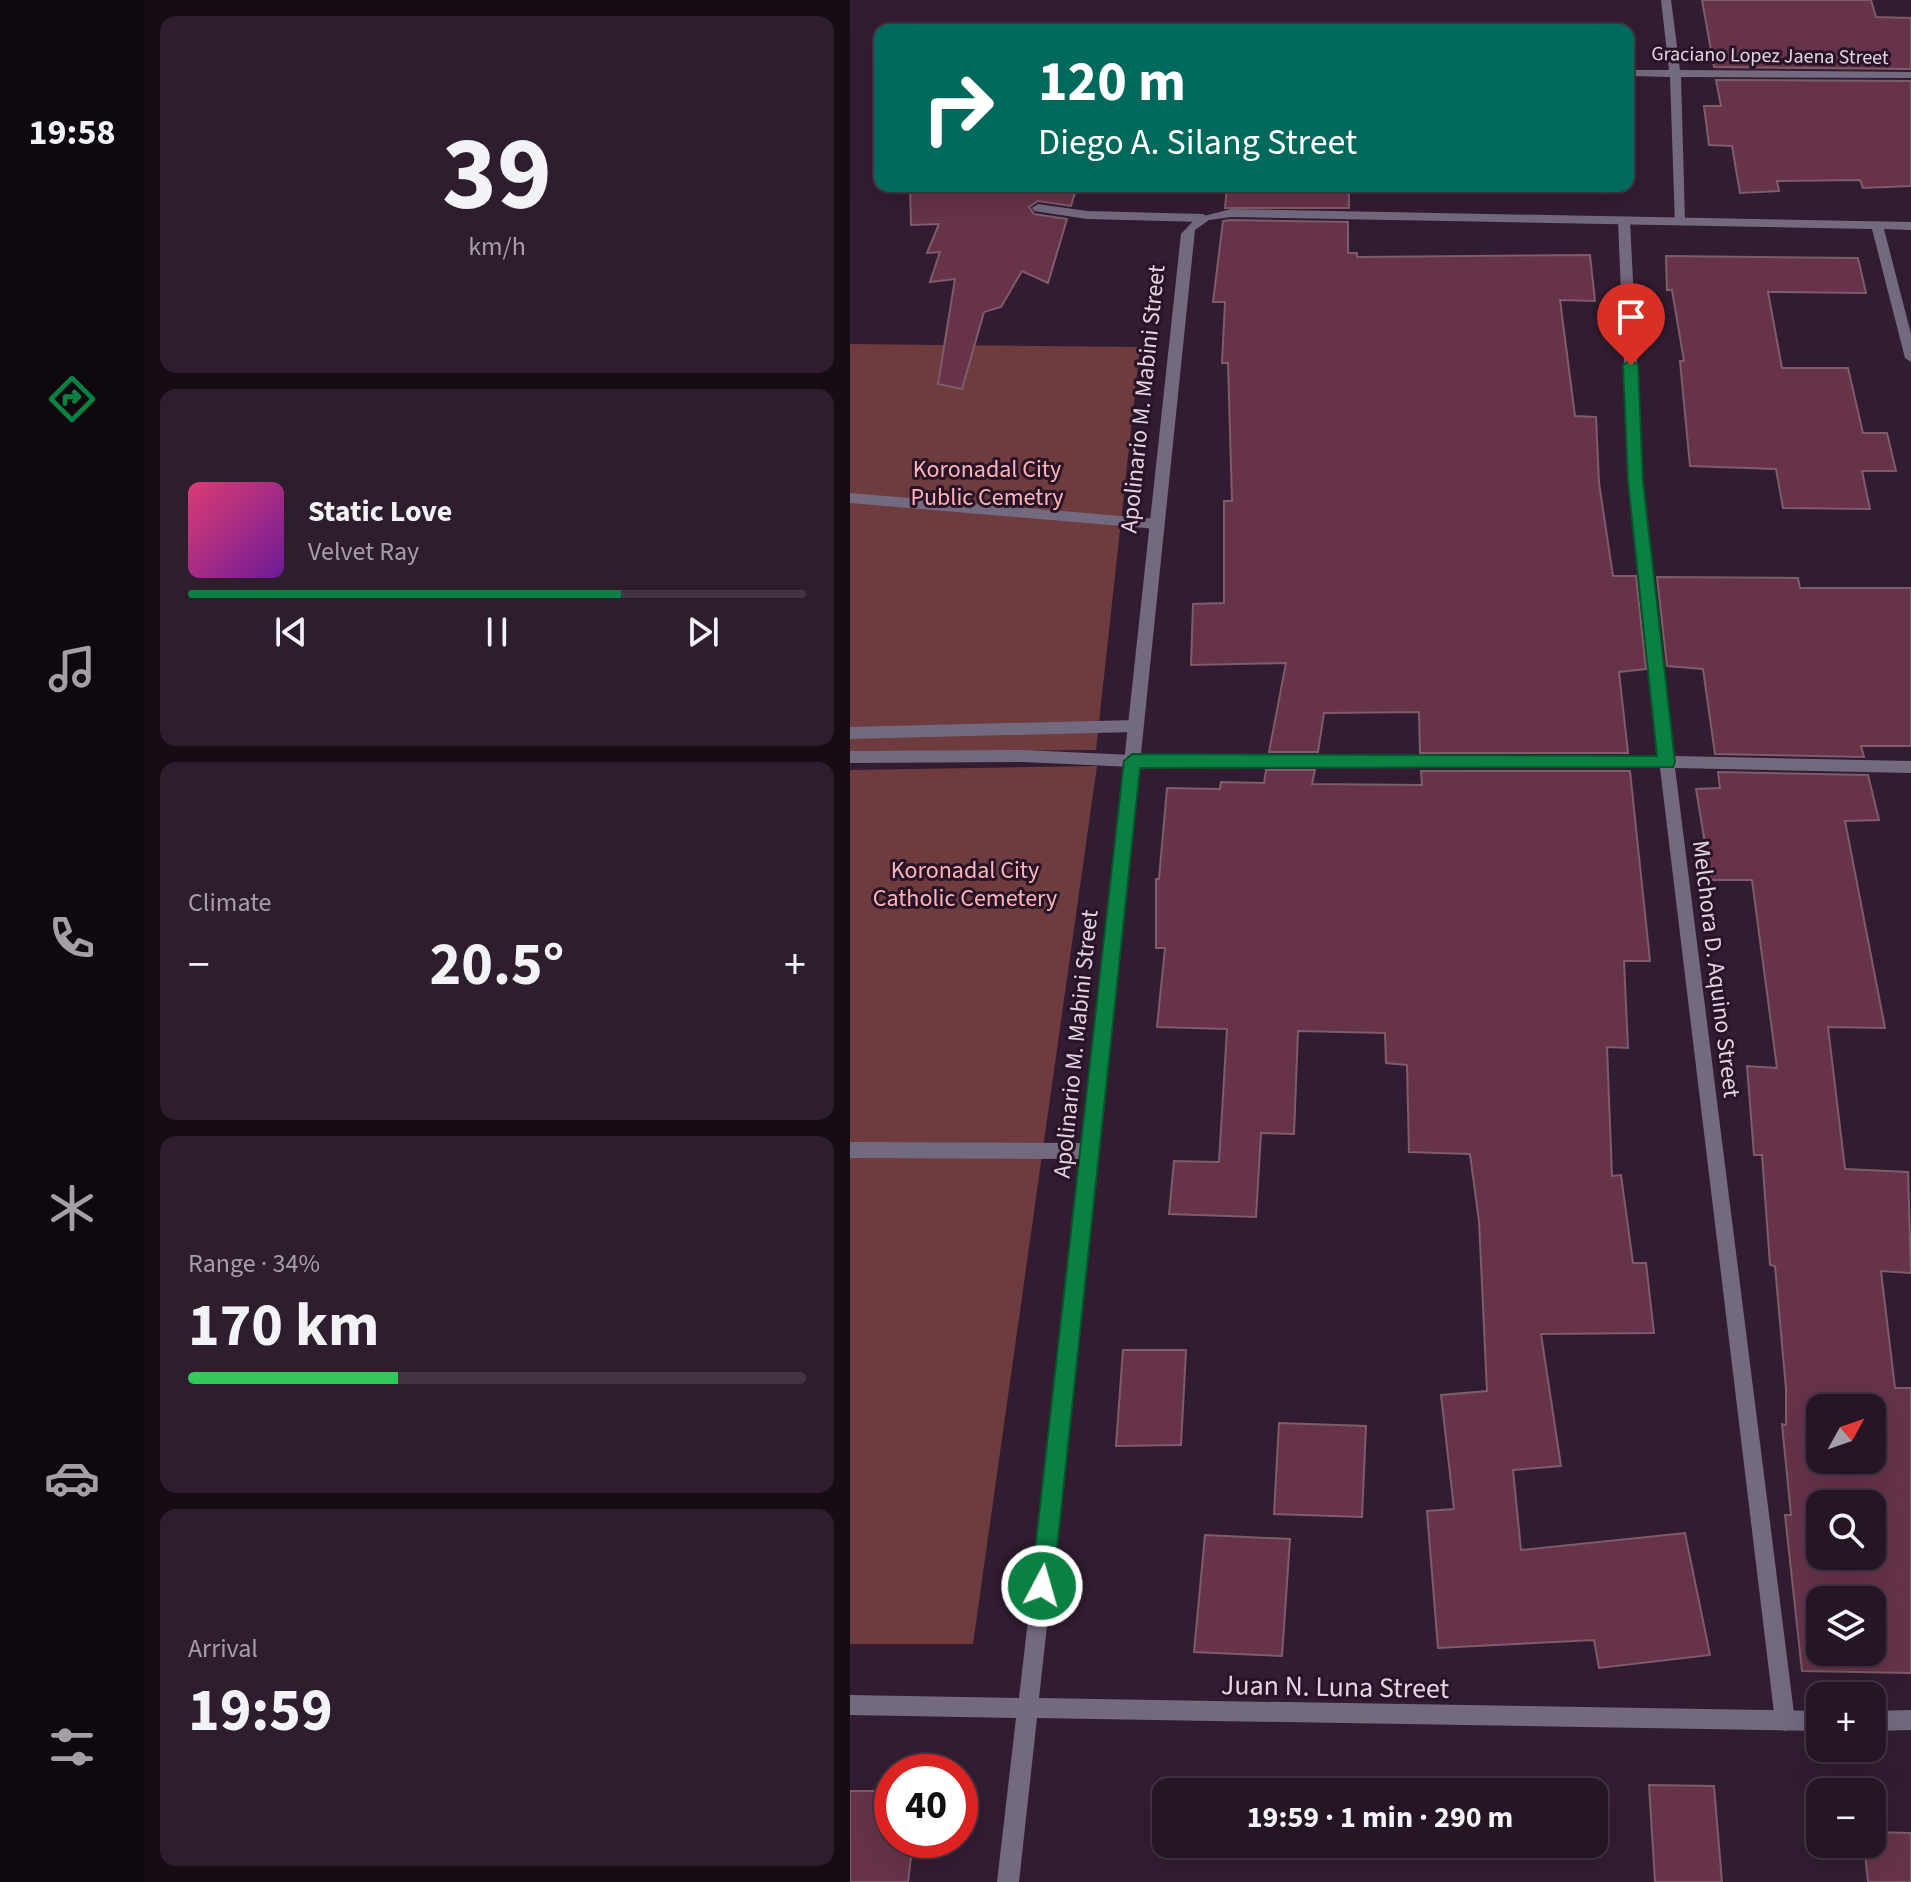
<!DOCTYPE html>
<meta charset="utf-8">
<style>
:root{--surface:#261525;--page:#2e1e2d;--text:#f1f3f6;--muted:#a49fa7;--line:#423442;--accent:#0b8043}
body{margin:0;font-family:"Source Sans 3",sans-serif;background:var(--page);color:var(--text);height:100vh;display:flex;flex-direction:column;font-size:30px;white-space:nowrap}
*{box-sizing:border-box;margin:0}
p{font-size:26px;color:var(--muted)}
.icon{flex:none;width:44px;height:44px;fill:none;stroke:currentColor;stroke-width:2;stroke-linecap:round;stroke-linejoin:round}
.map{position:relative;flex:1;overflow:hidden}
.panel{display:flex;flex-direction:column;gap:16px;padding:16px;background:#150c14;width:706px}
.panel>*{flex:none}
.hud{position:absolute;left:24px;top:24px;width:760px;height:168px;border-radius:16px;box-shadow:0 8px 32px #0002,0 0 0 2px var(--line);background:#00695c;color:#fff;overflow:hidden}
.needle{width:52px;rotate:50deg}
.tools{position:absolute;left:956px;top:1394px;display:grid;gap:16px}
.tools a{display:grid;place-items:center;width:80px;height:80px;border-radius:16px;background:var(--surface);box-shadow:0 8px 32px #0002,0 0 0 2px var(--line);font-size:40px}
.speed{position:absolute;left:24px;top:1754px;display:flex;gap:16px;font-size:40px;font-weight:700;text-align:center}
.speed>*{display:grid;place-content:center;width:104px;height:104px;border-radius:50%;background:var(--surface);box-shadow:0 8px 32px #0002,0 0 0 2px var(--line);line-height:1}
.speed .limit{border:12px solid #d22;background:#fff;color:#111}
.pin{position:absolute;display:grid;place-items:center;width:68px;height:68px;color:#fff;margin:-82px -34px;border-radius:50% 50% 50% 0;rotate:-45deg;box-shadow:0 0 8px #0007}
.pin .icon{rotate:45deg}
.me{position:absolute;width:88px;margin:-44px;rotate:6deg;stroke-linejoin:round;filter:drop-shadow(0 0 6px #0008)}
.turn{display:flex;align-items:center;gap:28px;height:168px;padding:0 32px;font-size:36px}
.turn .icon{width:104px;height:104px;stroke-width:2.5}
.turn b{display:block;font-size:56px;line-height:68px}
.big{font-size:60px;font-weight:700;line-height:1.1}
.panel .card{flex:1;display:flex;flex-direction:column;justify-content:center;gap:12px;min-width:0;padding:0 28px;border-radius:16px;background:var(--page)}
.panel .dial{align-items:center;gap:0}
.dial b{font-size:104px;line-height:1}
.song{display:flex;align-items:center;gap:24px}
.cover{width:96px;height:96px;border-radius:12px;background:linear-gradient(135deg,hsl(340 70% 55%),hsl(280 70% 35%))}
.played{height:8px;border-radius:4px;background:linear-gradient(90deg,var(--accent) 70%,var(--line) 70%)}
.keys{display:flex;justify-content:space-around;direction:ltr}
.heat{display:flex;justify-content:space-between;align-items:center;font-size:44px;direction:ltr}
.charge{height:12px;border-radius:6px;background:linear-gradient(90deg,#34c759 34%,var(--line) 0)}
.trip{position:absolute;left:302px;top:1778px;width:456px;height:80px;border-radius:16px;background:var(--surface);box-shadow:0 8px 32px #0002,0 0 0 2px var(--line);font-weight:700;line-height:80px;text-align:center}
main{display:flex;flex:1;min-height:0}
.dock{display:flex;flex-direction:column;width:144px;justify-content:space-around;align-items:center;background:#0f080f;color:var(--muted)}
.dock .icon{width:56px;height:56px}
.dock .active{color:var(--accent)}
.dock b{font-size:36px;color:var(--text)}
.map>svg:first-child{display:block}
.green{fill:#6e3b3e}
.building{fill:#66334a;stroke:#7e5c69;stroke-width:2;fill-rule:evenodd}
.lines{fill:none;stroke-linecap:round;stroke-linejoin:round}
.service{fill:#746a80;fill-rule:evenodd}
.minor{fill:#746a80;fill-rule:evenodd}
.tertiary{fill:#746a80;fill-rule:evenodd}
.route{fill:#0b8043;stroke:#07532c;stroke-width:2}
.labels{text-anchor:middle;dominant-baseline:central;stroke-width:6;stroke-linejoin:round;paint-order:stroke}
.far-street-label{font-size:20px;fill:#e3d4e2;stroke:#281327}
.street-label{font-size:24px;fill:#e3d4e2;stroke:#281327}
.park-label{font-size:24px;fill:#ffb5b7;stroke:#281327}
.near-street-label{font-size:28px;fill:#e3d4e2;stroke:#281327}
</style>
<main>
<nav class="dock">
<b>19:58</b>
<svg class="icon active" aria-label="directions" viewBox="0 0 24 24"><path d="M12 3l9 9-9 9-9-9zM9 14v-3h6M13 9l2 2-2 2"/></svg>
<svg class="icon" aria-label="music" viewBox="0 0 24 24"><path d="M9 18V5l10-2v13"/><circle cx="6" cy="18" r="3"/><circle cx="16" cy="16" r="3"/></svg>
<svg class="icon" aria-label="phone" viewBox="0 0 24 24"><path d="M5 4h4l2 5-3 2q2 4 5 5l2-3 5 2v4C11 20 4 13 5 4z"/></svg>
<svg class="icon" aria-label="climate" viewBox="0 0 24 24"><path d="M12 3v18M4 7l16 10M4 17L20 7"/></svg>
<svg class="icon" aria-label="car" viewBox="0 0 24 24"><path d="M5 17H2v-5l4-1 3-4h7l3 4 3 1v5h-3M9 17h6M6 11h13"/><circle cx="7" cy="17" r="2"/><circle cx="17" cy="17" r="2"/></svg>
<svg class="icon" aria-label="filters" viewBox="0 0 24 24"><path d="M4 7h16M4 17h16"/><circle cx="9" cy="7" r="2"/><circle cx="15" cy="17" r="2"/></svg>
</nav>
<section class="panel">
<div class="card dial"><b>39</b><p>km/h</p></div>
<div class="card">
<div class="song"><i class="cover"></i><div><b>Static Love</b><p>Velvet Ray</p></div></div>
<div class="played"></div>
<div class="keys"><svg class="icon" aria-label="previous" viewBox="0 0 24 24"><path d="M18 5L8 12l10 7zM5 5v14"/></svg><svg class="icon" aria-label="pause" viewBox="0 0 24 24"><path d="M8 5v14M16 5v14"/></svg><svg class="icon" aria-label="next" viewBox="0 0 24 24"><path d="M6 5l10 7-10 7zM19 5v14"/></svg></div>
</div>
<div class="card"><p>Climate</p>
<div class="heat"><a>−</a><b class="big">20.5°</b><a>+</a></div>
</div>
<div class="card"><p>Range · 34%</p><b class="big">170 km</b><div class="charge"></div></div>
<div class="card"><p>Arrival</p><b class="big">19:59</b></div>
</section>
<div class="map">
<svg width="1061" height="1882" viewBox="0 0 1061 1882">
<rect width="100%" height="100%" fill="#321c31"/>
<path class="green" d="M0,344L290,347L246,750L0,752Z
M247,766L123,1644H0V770Z"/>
<path class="building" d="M852,0H1021L1026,17L1061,18V69L864,67Z
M866,80L1061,81V186L1013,188L1010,180L927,181L929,191L890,193L882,146L859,145L854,106H871Z
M60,186H227L221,206L188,201L179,207L184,214L217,219L198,283L172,271L151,307L134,312L112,389L88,384L105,279L80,282L90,252L77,253L89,224L61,225Z
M377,186H499V208H375Z
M381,220L498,222V253H507V257L740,255L745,301L710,300L725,416L746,417L749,483L763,576H786L796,669L769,672L778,753H570L569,712L474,713L468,752H419L436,663L341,665L343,604L374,603V501H382L378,363H372L375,302H363L373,221Z
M816,256L1008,258L1016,293L918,292L932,368H998L1013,433H1037L1046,471H1012L1020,509L933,508L926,469L840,466L830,361H834L822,290H817Z
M807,577L948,578L950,588H1061V746H1011L1014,757L865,754L853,669L817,666Z
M416,770H465L462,784L572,785L571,771H780L800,961H774L778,1048L757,1047L762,1176L771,1175L783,1263H796L804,1333L691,1334L711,1466L663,1470L671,1550L835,1533L860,1655L749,1668L744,1640L588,1648L577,1511L604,1509L591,1395L637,1391L629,1221L620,1154L559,1152L557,1065L536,1063L535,1033L448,1031L444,1134L411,1133L406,1217L319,1214L324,1161L369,1162L377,1029L307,1027L315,948H306V879H309L317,788L370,789L371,782L414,783Z
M868,772L1018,775L1029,820L995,821L1035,1028L978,1027L995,1169L1058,1172L1061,1273L1031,1271L1045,1388H1061V1673L952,1671L935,1515H941L932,1424L936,1425V1389L925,1266L920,1265L912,1155H904L897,1066L927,1068L902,880H861L846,789L870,788ZM970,1408H1022V1460H970ZM970,1504H1022V1556H970ZM970,1600H1022V1652H970Z
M273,1350H336L331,1445L266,1446Z
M429,1423L516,1426L512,1517L424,1514Z
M355,1535L440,1539L432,1656L344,1652Z
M799,1785L864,1786L872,1882H805Z
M0,1791H42V1840H63L58,1882H0Z
M1022,1832L1061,1833V1882H1018L1014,1844H1022Z"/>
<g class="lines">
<path class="service" d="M0,493L306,519L313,524L306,529L0,503Z
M285,720L292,726L285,732L0,739V727Z
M173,750L282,755L289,761L282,767L173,762L0,763V751Z
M0,1142L241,1143L247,1145L250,1151L247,1157L241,1159L0,1158Z"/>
<path class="minor" d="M811,0H821L830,70L1061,72V78L831,77L835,222L833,225H825L820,77L778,76V70H819Z
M188,204L237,211L353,214L359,218L353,222L237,219L184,211L182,208Z
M774,217L780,221L793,481L824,756L1061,761V773L825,768L945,1721L942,1728L935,1731L928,1728L925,1721L810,768L282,767L275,761L282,755L809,756L779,481L768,221Z"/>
<path class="tertiary" d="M381,209L1061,222V230L1034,229L1061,334V362L1055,358L1022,229L381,217L359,220L345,230L250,1151L189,1698L970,1711V1731L187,1718L169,1882H147L166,1718L0,1715V1695L169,1698L232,1151L331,234L346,218Z
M1061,1710V1730L1022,1731V1711Z"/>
</g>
<path class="route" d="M781,360L788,365L793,481L825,762L823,767L290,768L203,1586L200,1594L192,1597L184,1594L181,1586L274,761L282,754L807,756L778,481L773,365Z"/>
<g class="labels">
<g class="far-street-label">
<text transform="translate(920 56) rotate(1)">Graciano Lopez Jaena Street</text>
</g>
<g class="street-label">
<text transform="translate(293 399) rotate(-84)">Apolinario M. Mabini Street</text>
<text transform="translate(866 969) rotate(83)">Melchora D. Aquino Street</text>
<text transform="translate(226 1044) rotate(-84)">Apolinario M. Mabini Street</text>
</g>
<g class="park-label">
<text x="137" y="469">Koronadal City<tspan x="137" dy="28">Public Cemetry</tspan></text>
<text x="115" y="870">Koronadal City<tspan x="115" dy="28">Catholic Cemetery</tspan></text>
</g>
<g class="near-street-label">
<text transform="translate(485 1687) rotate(1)">Juan N. Luna Street</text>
</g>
</g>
</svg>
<div class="tools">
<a><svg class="needle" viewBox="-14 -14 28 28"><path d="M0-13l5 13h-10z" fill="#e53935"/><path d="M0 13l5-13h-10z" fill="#a49fa7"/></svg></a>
<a><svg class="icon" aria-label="search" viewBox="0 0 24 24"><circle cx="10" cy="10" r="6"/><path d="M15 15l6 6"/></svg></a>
<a><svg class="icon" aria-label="layers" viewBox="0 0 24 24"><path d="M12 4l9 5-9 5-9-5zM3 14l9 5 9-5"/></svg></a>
<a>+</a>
<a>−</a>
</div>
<div class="speed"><div class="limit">40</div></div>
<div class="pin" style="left:781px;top:365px;background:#d93025"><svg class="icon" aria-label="arrive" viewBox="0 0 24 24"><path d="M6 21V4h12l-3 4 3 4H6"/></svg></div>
<svg class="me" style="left:192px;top:1586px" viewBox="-20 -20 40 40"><circle r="17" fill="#0b8043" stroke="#fff" stroke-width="3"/><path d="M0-11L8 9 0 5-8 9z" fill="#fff"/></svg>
<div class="trip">19:59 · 1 min · 290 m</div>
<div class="hud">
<div class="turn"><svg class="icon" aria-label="right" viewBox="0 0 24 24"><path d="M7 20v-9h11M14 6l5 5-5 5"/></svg><div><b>120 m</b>Diego A. Silang Street</div></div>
</div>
</div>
</main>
